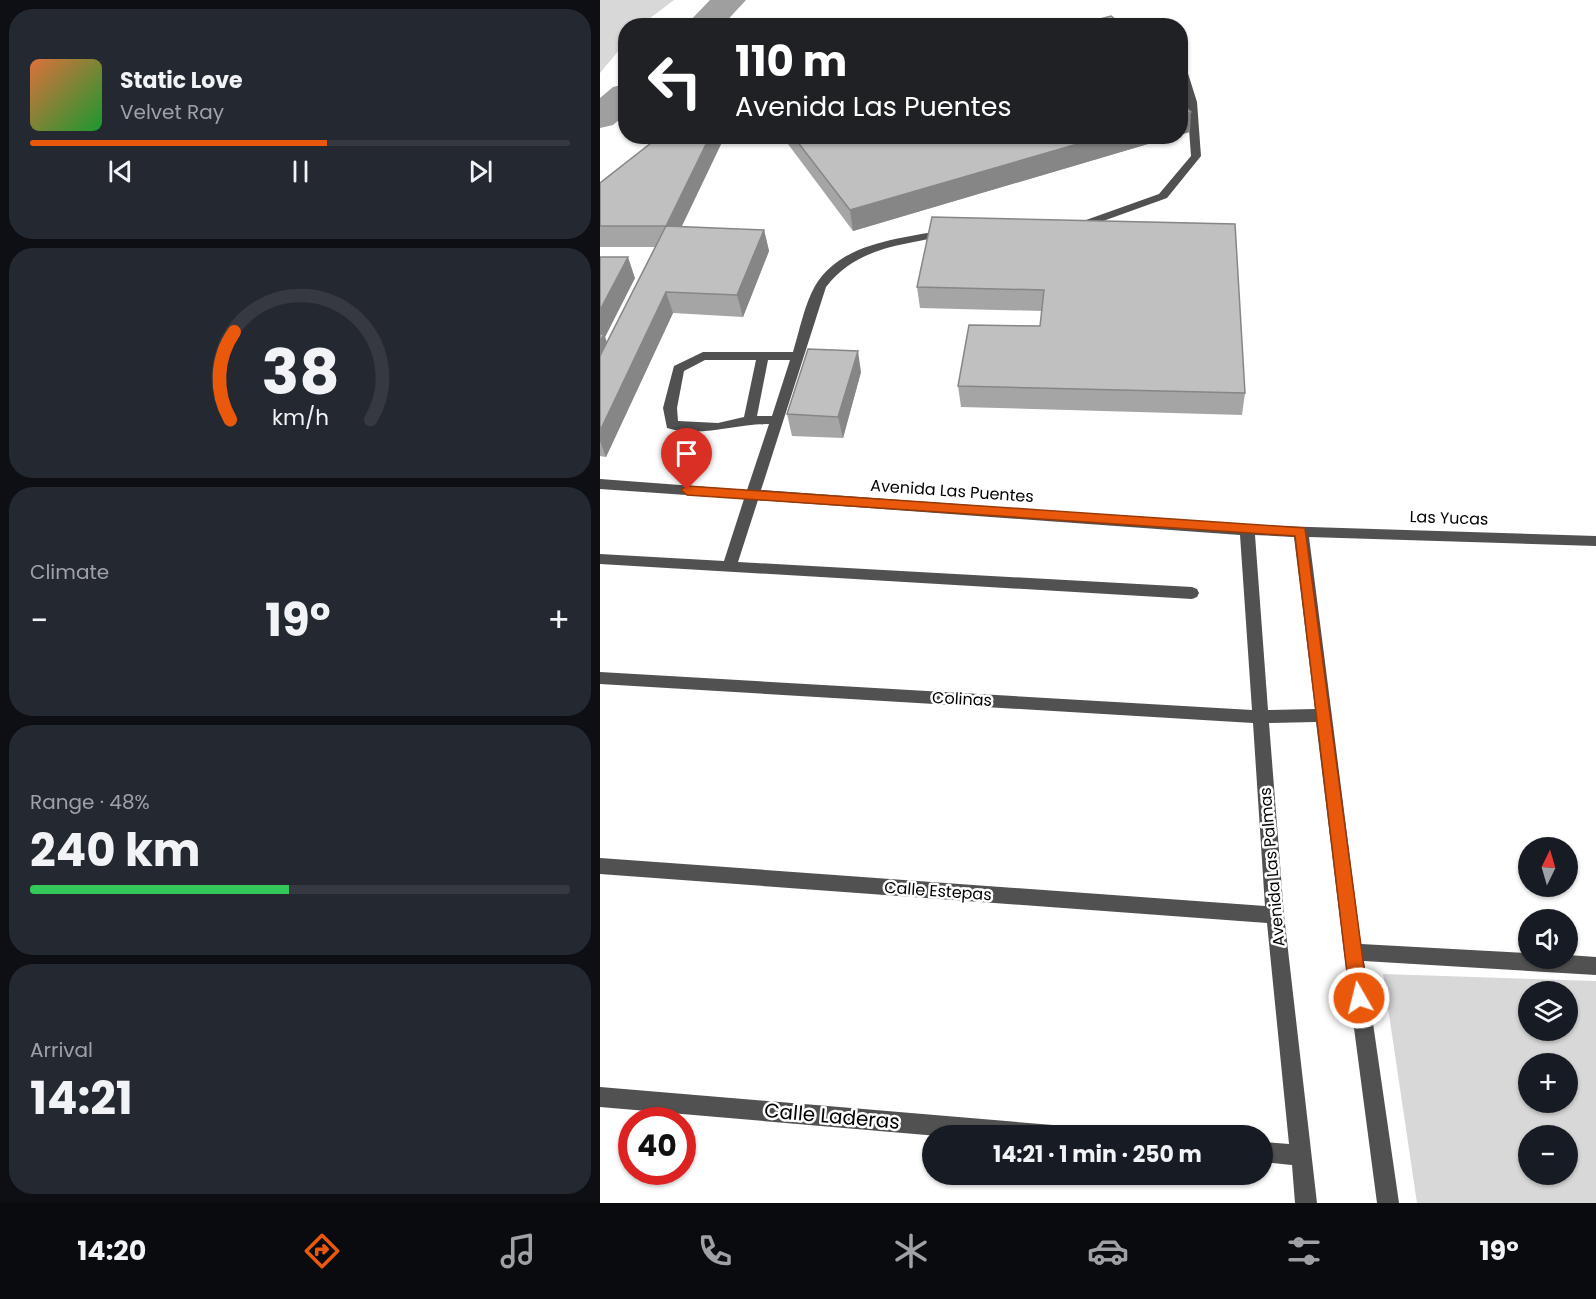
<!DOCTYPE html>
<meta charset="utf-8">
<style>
:root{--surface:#171b24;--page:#242831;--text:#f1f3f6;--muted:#9ea1a6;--line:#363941;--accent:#ea580c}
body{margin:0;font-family:Poppins,sans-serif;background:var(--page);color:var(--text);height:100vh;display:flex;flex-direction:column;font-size:22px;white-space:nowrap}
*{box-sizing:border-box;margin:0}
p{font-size:20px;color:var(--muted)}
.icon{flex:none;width:33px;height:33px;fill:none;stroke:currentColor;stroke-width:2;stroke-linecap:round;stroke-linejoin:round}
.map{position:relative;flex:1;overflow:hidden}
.details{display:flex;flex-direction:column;gap:9px;padding:9px;background:#0d0f14;width:600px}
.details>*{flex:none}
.banner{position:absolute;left:18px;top:18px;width:570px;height:126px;border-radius:24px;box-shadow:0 2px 4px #0004;background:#202124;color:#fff;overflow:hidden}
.needle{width:39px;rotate:5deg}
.controls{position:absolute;left:918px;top:837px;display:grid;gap:12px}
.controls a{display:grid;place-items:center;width:60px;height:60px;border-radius:50%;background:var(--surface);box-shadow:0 2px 4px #0004;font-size:30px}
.speed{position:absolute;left:18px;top:1107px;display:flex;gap:12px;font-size:30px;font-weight:700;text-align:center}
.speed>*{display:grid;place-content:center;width:78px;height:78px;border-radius:50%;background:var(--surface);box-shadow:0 2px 4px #0004;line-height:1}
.speed .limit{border:9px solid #d22;background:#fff;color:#111}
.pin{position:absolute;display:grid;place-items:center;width:51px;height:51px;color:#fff;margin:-62px -26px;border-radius:50% 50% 50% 0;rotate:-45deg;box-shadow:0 0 6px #0007}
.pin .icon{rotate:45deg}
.me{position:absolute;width:66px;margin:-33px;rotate:352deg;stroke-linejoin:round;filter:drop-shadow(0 0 4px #0008)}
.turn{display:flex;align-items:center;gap:21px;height:126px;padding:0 18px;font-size:27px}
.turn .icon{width:78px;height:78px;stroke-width:2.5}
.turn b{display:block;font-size:42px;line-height:51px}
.big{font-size:45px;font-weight:700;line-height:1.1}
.details .card{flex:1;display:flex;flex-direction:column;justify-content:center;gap:9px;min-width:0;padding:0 21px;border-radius:24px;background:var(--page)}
.details .dial{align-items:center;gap:0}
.dial svg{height:156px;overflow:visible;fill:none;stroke:var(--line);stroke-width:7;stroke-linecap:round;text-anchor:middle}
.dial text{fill:var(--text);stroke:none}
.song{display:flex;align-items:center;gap:18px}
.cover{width:72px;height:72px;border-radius:9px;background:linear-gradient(135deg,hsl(20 70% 55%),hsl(130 70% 35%))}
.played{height:6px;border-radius:3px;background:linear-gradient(90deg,var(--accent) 55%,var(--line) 55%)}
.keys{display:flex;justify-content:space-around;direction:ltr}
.heat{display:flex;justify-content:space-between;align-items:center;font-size:33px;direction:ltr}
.charge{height:9px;border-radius:4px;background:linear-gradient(90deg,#34c759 48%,var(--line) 0)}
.trip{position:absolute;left:322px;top:1125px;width:351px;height:60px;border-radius:30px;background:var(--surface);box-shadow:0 2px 4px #0004;font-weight:700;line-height:60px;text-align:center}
.dock{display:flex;height:96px;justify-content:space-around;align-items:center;background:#090b0e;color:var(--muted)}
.dock .icon{width:42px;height:42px}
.dock .on{color:var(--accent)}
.dock b{font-size:27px;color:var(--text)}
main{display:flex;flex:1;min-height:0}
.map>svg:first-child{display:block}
.green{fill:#d8d8d8;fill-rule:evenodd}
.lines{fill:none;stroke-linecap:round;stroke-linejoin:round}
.river{fill:#9f9f9f;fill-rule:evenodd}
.minor{fill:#515151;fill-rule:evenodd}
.wall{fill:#a5a5a5}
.shaded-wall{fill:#868686}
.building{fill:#c0c0c0;stroke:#868686;stroke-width:1.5}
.route{fill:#ea580c;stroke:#983908;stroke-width:1.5}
.labels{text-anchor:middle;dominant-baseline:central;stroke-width:5;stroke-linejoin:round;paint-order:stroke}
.street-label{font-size:16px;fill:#000;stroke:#fff}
.near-street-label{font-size:20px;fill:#000;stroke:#fff}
</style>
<main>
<section class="details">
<div class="card">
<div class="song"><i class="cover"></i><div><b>Static Love</b><p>Velvet Ray</p></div></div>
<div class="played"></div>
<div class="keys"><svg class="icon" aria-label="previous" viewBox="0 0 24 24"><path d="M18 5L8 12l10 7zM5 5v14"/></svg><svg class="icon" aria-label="pause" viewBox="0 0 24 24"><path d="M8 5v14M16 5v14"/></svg><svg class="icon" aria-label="next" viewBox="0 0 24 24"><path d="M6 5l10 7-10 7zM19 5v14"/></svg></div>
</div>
<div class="card dial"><svg viewBox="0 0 100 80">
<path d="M14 69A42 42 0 1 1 86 69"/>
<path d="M14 69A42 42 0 0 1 16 24" stroke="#ea580c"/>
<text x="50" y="56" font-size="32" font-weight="700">38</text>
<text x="50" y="72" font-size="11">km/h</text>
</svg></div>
<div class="card"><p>Climate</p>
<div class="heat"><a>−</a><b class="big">19°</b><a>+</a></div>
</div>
<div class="card"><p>Range · 48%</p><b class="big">240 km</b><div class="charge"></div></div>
<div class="card"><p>Arrival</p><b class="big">14:21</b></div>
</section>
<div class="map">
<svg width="996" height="1203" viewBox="0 0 996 1203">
<rect width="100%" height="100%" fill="#fff"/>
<path class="green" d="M0,0H74L41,25L26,26L25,43L0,73Z
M783,974L996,981V1203H817ZM928,992H968V1030H928ZM928,1064H968V1102H928ZM928,1136H968V1174H928Z"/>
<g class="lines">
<path class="river" d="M110,0H146L122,26H85Z
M26,84V114L13,125L0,128V98L13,87Z"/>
<path class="minor" d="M580,61L585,64L597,102L601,156L567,198L492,225L472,227V223L486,220L559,194L591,156L587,102L580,81Z
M348,229L354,232L352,234C303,246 259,245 226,287L161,490L647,525L996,536V546L709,537L761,944L928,953V958H968V955L996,957V975L764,961L799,1203H777L744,952L716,722L669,723L684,915L717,1203H695L692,1165L663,1162V1142L689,1144L667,923L0,874V858L665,906L653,723L0,684V672L652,710L640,535L158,500L138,562L592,587L597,589L599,593L597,597L592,599L0,564V554L124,561L144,499L0,489V479L147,490L169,424C135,424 101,438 67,428L63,408L74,366L103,352H193C199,332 205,303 215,286C242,241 302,239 348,229ZM105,360H156L144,417L118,423L78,421L77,408L84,371ZM168,360H190L172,416H157ZM655,535L694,537L715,709L668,710Z
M0,1087L465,1126L472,1129L475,1136H338L0,1107Z"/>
</g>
<path class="wall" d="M182,136H575L253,231Z
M0,183L82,227L164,230L169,251L143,317L73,313L6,457L0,456V257L35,278L5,337L7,343L55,247H0Z
M332,217L645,393L642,415L361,407L358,386L440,326L442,311L320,308L317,287Z
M261,372L243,438L192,436L187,414Z"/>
<path class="shaded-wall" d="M591,112L590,132L580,135V115Z
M110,136H125L72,247L66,226Z
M505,136H575L253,231L250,210Z
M164,230L169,251L143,317L137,295Z
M28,257L35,278L5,337L12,356L0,378V310Z
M66,292L73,313L6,457L0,441V431Z
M258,351L261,372L243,438L238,417Z"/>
<path class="building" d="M511,16L524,26H474Z
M580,102L591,112L580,115Z
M60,136H110L66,226H0V183Z
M193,136H505L250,210Z
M332,217L635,224L645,393L358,386L369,325L440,326L444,290L317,287Z
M66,226L164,230L137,295L66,292L0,431V356Z
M0,257H28L0,310Z
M0,334H4L0,341Z
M208,349L258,351L238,417L187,414Z"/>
<path class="route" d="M87,486L705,528L768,998L765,1004L759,1006L753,1004L750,998L695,536L87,495L81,490Z"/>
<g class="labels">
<g class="street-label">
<text transform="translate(352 491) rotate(4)">Avenida Las Puentes</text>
<text transform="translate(849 518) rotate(2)">Las Yucas</text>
<text transform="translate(362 699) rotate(3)">Colinas</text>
<text transform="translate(672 867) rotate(-95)">Avenida Las Palmas</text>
<text transform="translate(338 891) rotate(4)">Calle Estepas</text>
</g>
<g class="near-street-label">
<text transform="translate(232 1116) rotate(5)">Calle Laderas</text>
</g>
</g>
</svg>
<div class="controls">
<a><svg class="needle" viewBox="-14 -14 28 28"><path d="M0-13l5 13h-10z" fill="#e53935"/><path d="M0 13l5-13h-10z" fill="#9ea1a6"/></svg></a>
<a><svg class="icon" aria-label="sound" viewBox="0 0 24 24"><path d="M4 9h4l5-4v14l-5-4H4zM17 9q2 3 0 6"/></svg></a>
<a><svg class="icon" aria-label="layers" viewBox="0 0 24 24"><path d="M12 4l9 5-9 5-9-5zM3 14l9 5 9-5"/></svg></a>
<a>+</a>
<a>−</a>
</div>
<div class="speed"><div class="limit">40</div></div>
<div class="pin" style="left:87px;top:490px;background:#d93025"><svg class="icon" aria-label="arrive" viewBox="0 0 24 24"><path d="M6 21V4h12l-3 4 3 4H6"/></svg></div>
<svg class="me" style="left:759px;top:998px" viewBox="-20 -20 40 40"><circle r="17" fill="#ea580c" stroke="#fff" stroke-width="3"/><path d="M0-11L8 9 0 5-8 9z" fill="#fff"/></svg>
<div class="trip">14:21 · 1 min · 250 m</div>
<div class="banner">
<div class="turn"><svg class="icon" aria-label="left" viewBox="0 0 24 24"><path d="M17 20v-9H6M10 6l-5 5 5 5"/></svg><div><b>110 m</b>Avenida Las Puentes</div></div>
</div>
</div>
</main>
<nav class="dock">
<b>14:20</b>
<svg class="icon on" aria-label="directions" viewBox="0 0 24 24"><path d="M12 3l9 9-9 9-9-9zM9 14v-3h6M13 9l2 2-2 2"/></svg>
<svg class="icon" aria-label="music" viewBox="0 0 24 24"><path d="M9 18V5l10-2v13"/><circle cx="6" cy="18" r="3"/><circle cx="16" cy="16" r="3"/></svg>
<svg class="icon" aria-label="phone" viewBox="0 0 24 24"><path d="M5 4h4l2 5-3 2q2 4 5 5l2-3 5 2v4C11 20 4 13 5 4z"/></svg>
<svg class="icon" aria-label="climate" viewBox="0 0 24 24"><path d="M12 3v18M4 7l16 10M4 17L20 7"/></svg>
<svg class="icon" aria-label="car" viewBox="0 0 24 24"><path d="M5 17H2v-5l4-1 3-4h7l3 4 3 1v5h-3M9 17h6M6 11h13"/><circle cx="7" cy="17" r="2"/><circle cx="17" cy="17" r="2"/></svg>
<svg class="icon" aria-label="filters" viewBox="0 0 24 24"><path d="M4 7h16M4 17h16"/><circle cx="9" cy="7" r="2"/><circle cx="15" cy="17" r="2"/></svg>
<b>19°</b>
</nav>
